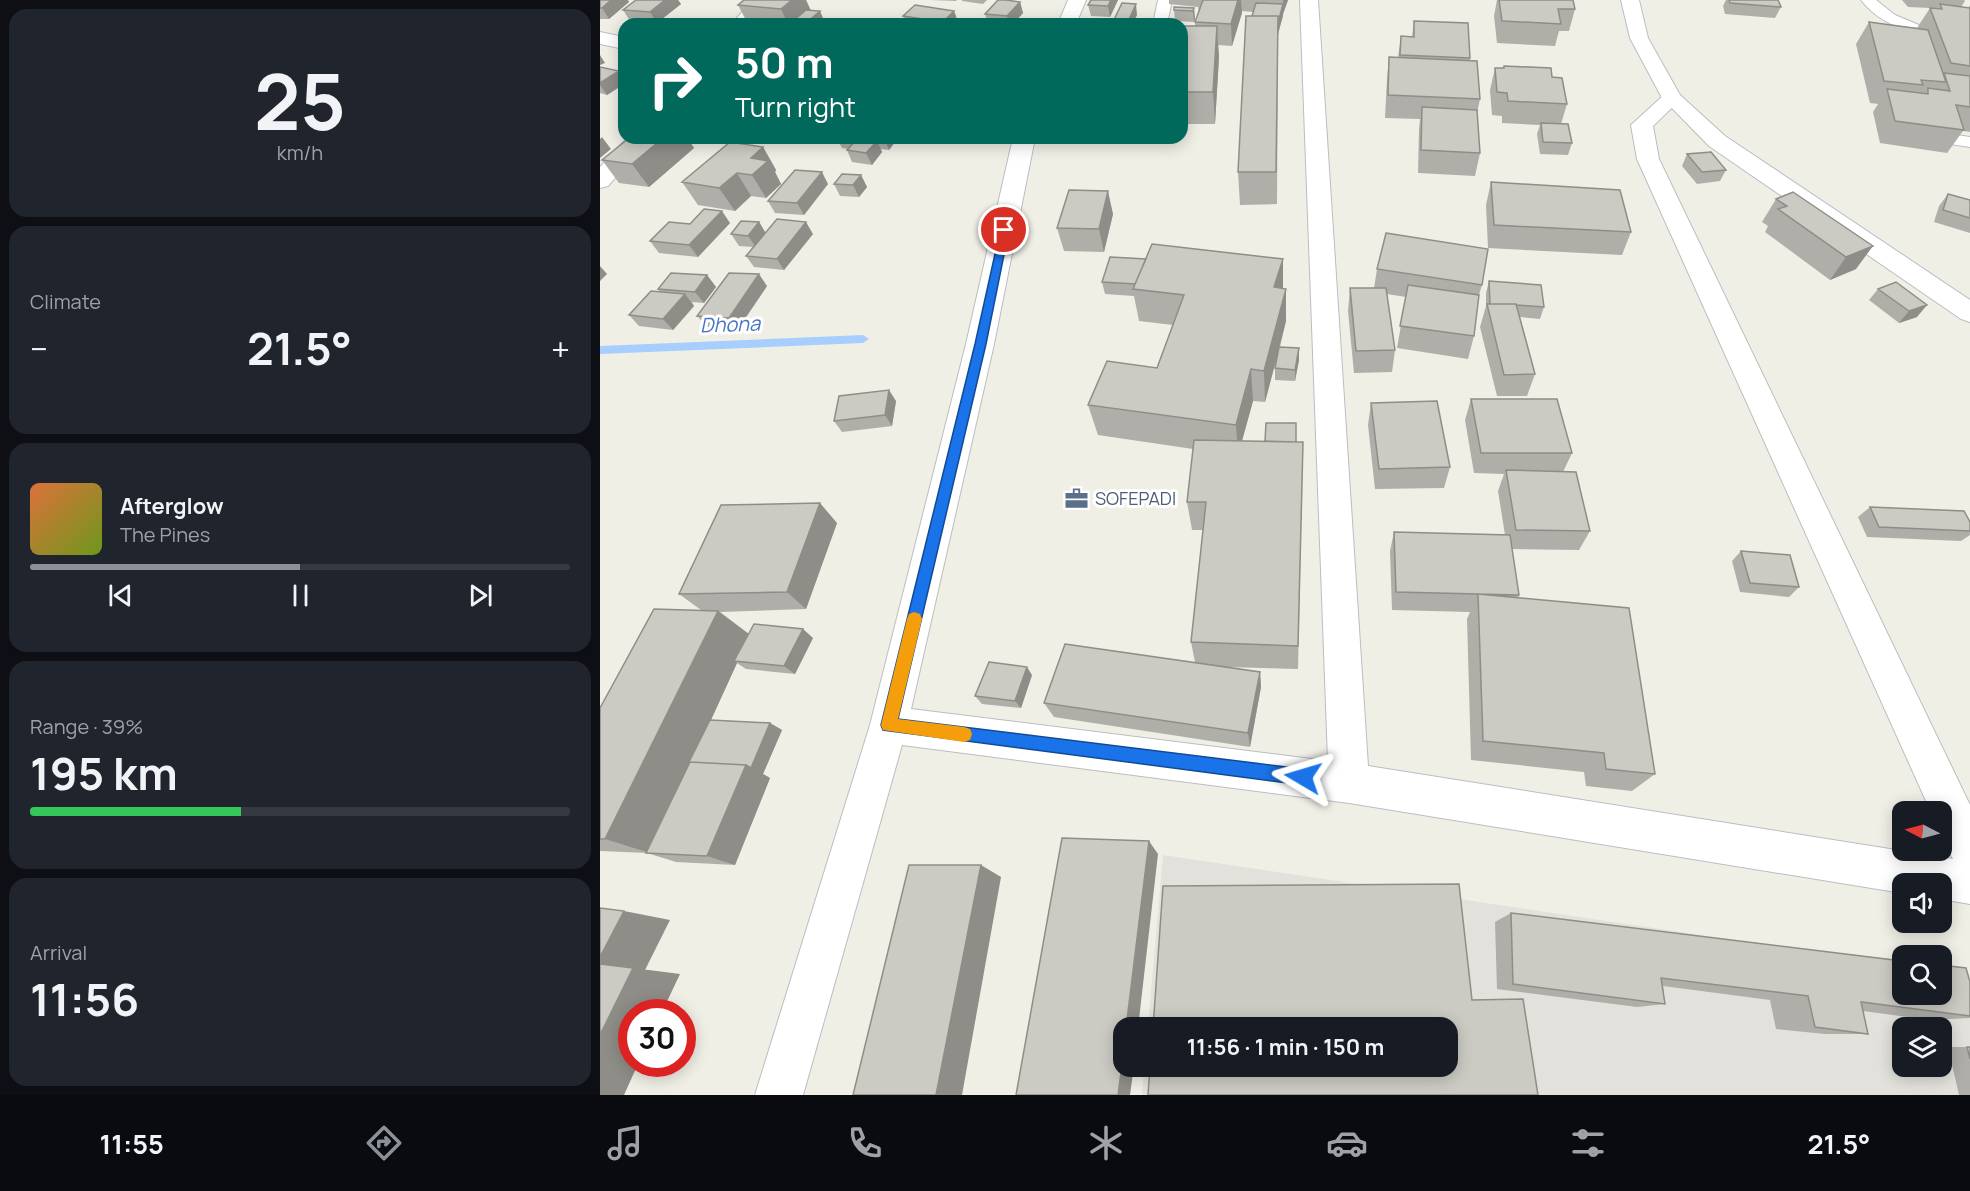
<!DOCTYPE html>
<meta charset="utf-8">
<style>
:root{--surface:#171b24;--page:#20242c;--text:#f1f3f6;--muted:#9ea1a6;--line:#363941;--accent:#8c9099}
body{margin:0;font-family:Manrope,sans-serif;background:var(--page);color:var(--text);height:100vh;display:flex;flex-direction:column;font-size:22px;white-space:nowrap}
*{box-sizing:border-box;margin:0}
p{font-size:20px;color:var(--muted)}
.icon{flex:none;width:33px;height:33px;fill:none;stroke:currentColor;stroke-width:2;stroke-linecap:round;stroke-linejoin:round}
.map{position:relative;flex:1;overflow:hidden}
.panel{display:flex;flex-direction:column;gap:9px;padding:9px;background:#0d0f14;width:600px}
.panel>*{flex:none}
.banner{position:absolute;left:18px;top:18px;width:570px;height:126px;border-radius:18px;box-shadow:0 3px 15px #0003;background:#00695c;color:#fff;overflow:hidden}
.needle{width:39px;rotate:276deg}
.controls{position:absolute;left:1292px;top:801px;display:grid;gap:12px}
.controls a{display:grid;place-items:center;width:60px;height:60px;border-radius:12px;background:var(--surface);box-shadow:0 3px 15px #0003;font-size:30px}
.speed{position:absolute;left:18px;top:999px;display:flex;gap:12px;font-size:30px;font-weight:700;text-align:center}
.speed>*{display:grid;place-content:center;width:78px;height:78px;border-radius:50%;background:var(--surface);box-shadow:0 3px 15px #0003;line-height:1}
.speed .limit{border:9px solid #d22;background:#fff;color:#111}
.pin{position:absolute;display:grid;place-items:center;width:51px;height:51px;color:#fff;margin:-26px;border:3px solid #fff;border-radius:50%;box-shadow:0 2px 6px #0007}
.me{position:absolute;width:66px;margin:-33px;rotate:277deg;stroke-linejoin:round;filter:drop-shadow(0 0 4px #0008)}
.turn{display:flex;align-items:center;gap:21px;height:126px;padding:0 18px;font-size:27px}
.turn .icon{width:78px;height:78px;stroke-width:2.5}
.turn b{display:block;font-size:42px;line-height:51px}
.big{font-size:45px;font-weight:700;line-height:1.1}
.panel .card{flex:1;display:flex;flex-direction:column;justify-content:center;gap:9px;min-width:0;padding:0 21px;border-radius:18px;background:var(--page)}
.panel .dial{align-items:center;gap:0}
.dial b{font-size:78px;line-height:1}
.song{display:flex;align-items:center;gap:18px}
.cover{width:72px;height:72px;border-radius:9px;background:linear-gradient(135deg,hsl(20 70% 55%),hsl(80 70% 35%))}
.played{height:6px;border-radius:3px;background:linear-gradient(90deg,var(--accent) 50%,var(--line) 50%)}
.keys{display:flex;justify-content:space-around;direction:ltr}
.heat{display:flex;justify-content:space-between;align-items:center;font-size:33px;direction:ltr}
.charge{height:9px;border-radius:4px;background:linear-gradient(90deg,#34c759 39%,var(--line) 0)}
.trip{position:absolute;left:513px;top:1017px;width:345px;height:60px;border-radius:18px;background:var(--surface);box-shadow:0 3px 15px #0003;font-weight:700;line-height:60px;text-align:center}
.menu{display:flex;height:96px;justify-content:space-around;align-items:center;background:#090b0e;color:var(--muted)}
.menu .icon{width:42px;height:42px}
.menu .selected{color:var(--accent)}
.menu b{font-size:27px;color:var(--text)}
main{display:flex;flex:1;min-height:0}
.map>svg:first-child{display:block}
.industrial{fill:#e2e1db;fill-rule:evenodd}
.lines{fill:none;stroke-linecap:round;stroke-linejoin:round}
.stream{fill:#a8cdff;fill-rule:evenodd}
.service-casing{stroke:#bbbdc2;stroke-width:2}
.minor-casing{stroke:#bbbdc2;stroke-width:2}
.tertiary-casing{stroke:#bbbdc2;stroke-width:2}
.service{fill:#fff;fill-rule:evenodd}
.minor{fill:#fff;fill-rule:evenodd}
.tertiary{fill:#fff;fill-rule:evenodd}
.wall{fill:#afaea8}
.shaded-wall{fill:#8e8d88}
.building{fill:#cbcac3;stroke:#8e8d88;stroke-width:1.5}
.route{fill:#1a73e8;stroke:#114b97;stroke-width:1.5}
.slow{fill:#f59e0b}
.labels{text-anchor:middle;dominant-baseline:central;stroke-width:6;stroke-linejoin:round;paint-order:stroke}
.service-label{font-size:18px;fill:#4e5e75;stroke:#fff;text-anchor:start}
.water-label{font-size:20px;font-style:italic;fill:#4774c6;stroke:#fff}
</style>
<main>
<section class="panel">
<div class="card dial"><b>25</b><p>km/h</p></div>
<div class="card"><p>Climate</p>
<div class="heat"><a>−</a><b class="big">21.5°</b><a>+</a></div>
</div>
<div class="card">
<div class="song"><i class="cover"></i><div><b>Afterglow</b><p>The Pines</p></div></div>
<div class="played"></div>
<div class="keys"><svg class="icon" aria-label="previous" viewBox="0 0 24 24"><path d="M18 5L8 12l10 7zM5 5v14"/></svg><svg class="icon" aria-label="pause" viewBox="0 0 24 24"><path d="M8 5v14M16 5v14"/></svg><svg class="icon" aria-label="next" viewBox="0 0 24 24"><path d="M6 5l10 7-10 7zM19 5v14"/></svg></div>
</div>
<div class="card"><p>Range · 39%</p><b class="big">195 km</b><div class="charge"></div></div>
<div class="card"><p>Arrival</p><b class="big">11:56</b></div>
</section>
<div class="map">
<svg width="1370" height="1095" viewBox="0 0 1370 1095">
<rect width="100%" height="100%" fill="#f0efe6"/>
<path class="industrial" d="M563,855L1302,965V994H1341L1370,1015V1095H542L544,1067L848,1066V1028L548,1027ZM1302,1028H1341V1066H1302Z"/>
<g class="lines">
<path class="stream" d="M263,335L269,339L263,343L0,354V346Z"/>
<defs>
<path id="service" d="M558,0H572L567,24H553Z
M1261,0H1276L1295,15L1319,25L1370,34V42C1332,37 1286,33 1261,0Z
M1323,130L1370,137V147L1317,139L1315,135Z"/>
<path id="minor" d="M152,0H170L151,24H132Z
M468,0H486L476,24H458Z
M700,0H718L768,766L1353,859L1341,833V812H1331L1037,159L1031,125L1065,94H1079L1082,98L1053,126L1059,159L1370,805V904L1341,899V884H1302V893L749,803L302,745L203,1095H155L270,725L366,344L413,138H435L394,344L311,709L728,761Z
M0,32L24,37V49L0,44Z
M27,138H50L8,186L0,188V167Z"/>
<path id="tertiary" d="M1021,0H1039L1048,38L1080,95L1125,136L1370,300V322L1361,319L1109,146L1062,98L1030,38Z"/>
</defs>
<use href="#service" class="service-casing"/>
<use href="#minor" class="minor-casing"/>
<use href="#tertiary" class="tertiary-casing"/>
<use href="#service" class="service"/>
<use href="#minor" class="minor"/>
<use href="#tertiary" class="tertiary"/>
</g>
<path class="wall" d="M0,0L29,2L9,19H0Z
M36,0H78L81,4L57,23L30,21L23,10Z
M144,0H206L211,11L225,23L223,24H148L138,5Z
M331,0H357L356,1Z
M362,0H387L383,4L362,1Z
M491,0H518L510,17L491,16L488,5Z
M569,0H688L683,14L678,34L677,204L640,205L638,172L652,16L653,12L642,11L632,46L618,45L619,57L615,124H582V26H595V22L599,12L598,7L569,4Z
M897,0H973L975,9L969,31H959L955,46L897,43L894,16Z
M1126,0H1178L1181,7L1175,18L1125,14L1123,6Z
M1302,0H1364L1365,1L1361,7L1368,8L1370,5V132L1363,131L1347,153L1280,143L1273,112L1278,104L1270,103L1256,44L1269,22L1317,28L1330,8L1308,7Z
M420,2L423,13L413,24H388L385,14Z
M594,8L595,19L594,22L575,21L574,10Z
M354,11L358,22L356,24H306L303,16Z
M814,21L870,58V61L880,99L877,113L880,153L875,176L818,173L819,130L820,119L785,118L787,79L789,57L798,58L801,36L812,37Z
M904,66L952,77L967,104L961,124L972,143L968,155L940,154L937,134L940,125L902,123V116L892,115L890,90L895,68H903Z
M0,67L24,78V84L7,95L0,93Z
M29,138H124L117,143L88,139L94,148L49,187L19,183L2,160Z
M237,138H298L289,150L281,149L282,152L272,165L252,162L247,150L248,149L242,148Z
M163,147L176,170L175,172L181,184L166,198L151,196L135,211L98,205L82,182Z
M1087,154L1126,170L1120,181L1097,184L1082,166Z
M261,175L267,187L259,197L240,196L234,184Z
M891,182L1031,232L1022,255L888,248L886,205Z
M228,184L204,215L175,213L168,201Z
M1193,192L1256,269L1230,280L1165,232L1168,226L1162,222L1176,199Z
M1348,194L1370,200V233L1334,222L1339,206Z
M513,214L504,252L464,251L457,228Z
M159,222L166,233L213,234L184,270L154,267L146,256L153,247L139,246L131,234Z
M130,223L98,257L59,253L50,241L90,224Z
M777,269L882,285L878,298L874,336L868,359L797,348L806,297L787,294L795,350L792,372L754,373L748,311L750,288H774Z
M107,275L116,287L104,303L92,302L94,306L73,330L39,326L29,315L60,292L58,289Z
M889,281L944,307L940,319L920,317L935,374L927,396H897L880,327L886,306V293Z
M502,282L686,289V321L680,347L699,348V360L695,381L675,380V368L678,354L665,402L653,401L642,441L703,442L698,669L625,667L660,672L661,687L650,747L454,717L444,703L595,662L591,642L603,530H592L587,502L593,449L498,435L488,405L557,368L573,325L539,321L534,296L505,294Z
M167,286L138,329L107,327L97,316Z
M1278,289L1317,317L1299,323L1269,300Z
M871,399L972,453L963,472L990,531L979,550L912,549L919,595L918,598L1055,774L1032,791L986,786L984,772L871,760L867,619L870,612L792,610L790,551L794,532L905,535L898,491L904,474L874,473L865,420Z
M296,401L292,426L242,432L234,421Z
M771,403L850,467L844,488L775,489L768,425Z
M1270,507L1370,522V535L1361,541L1267,537L1258,517Z
M237,523L206,609L120,612L149,634L213,638L195,674L146,669L137,663L111,720L170,723L182,730L163,774L170,778L135,865L76,862L47,853L0,851V708L101,610L79,594Z
M1141,551L1199,587L1189,597L1140,592L1132,561Z
M432,675L421,708L382,704L375,696Z
M911,913L1370,982V1018L1330,1020L1263,1011L1268,1034H1225L1176,1029L1170,1000L1063,986L1065,1004L1037,1007L897,989L895,922Z
M1348,1047H1370V1095H1359Z"/>
<path class="shaded-wall" d="M11,0H28L29,2L9,19L2,8Z
M65,0H78L81,4L57,23L50,12Z
M192,0H206L212,13L192,22L193,24H188L181,9Z
M511,0H518L510,17L508,6Z
M638,0H641L642,13L632,46L631,24Z
M683,0H688L683,14Z
M420,2L423,13L413,24H409L407,16Z
M536,4L537,15L533,24H527Z
M683,4V16L678,34L677,204L678,16Z
M594,8L595,19L594,22L593,11Z
M220,11L225,23L223,24H206Z
M354,11L358,22L356,24H343V22Z
M617,26L619,57L615,124L613,92Z
M0,55L5,63L0,65Z
M19,71L24,78V84L7,95L0,85V83Z
M2,137L11,149L0,158V139Z
M63,138H87L94,148L49,187L32,164Z
M114,138H124L117,143Z
M284,138H298L289,150Z
M277,141L282,152L272,165L266,153Z
M163,147L176,170L175,172L181,184L166,198L152,175L151,158Z
M222,172L228,184L204,215L197,203Z
M137,173L151,196L135,211L119,188Z
M261,175L267,187L259,197L253,185Z
M508,191L513,214L504,252L499,229Z
M122,211L130,223L98,257L89,245Z
M159,222L166,234L156,247L148,236Z
M206,222L213,234L184,270L177,259Z
M1273,246L1256,269L1230,280L1246,257Z
M683,259V291L674,287Z
M0,266L7,274L0,281Z
M159,274L167,286L138,329L129,318Z
M107,275L116,287L104,303L95,292Z
M686,289V321L665,402L664,371Z
M85,294L94,306L73,330L63,319Z
M1327,305L1317,317L1299,323L1309,311Z
M699,348V360L695,381V370Z
M651,369L653,401L638,455L636,425Z
M289,390L296,401L292,426L285,415Z
M220,503L237,523L206,609L187,592Z
M118,611L150,635L134,661L137,663L50,853L5,839Z
M203,629L213,638L195,674L184,666Z
M427,667L432,675L421,708L415,701Z
M660,672L661,687L650,747L648,733Z
M170,723L182,730L163,774L170,778L135,865L107,856L146,765Z
M549,841L558,854L538,1028H526Z
M381,865L401,877L362,1095H336Z
M24,911L70,920L45,970L0,964V957Z
M33,968L80,974L62,1012H32V1064H38L24,1095H0V1035Z
M524,1049V1066H534L530,1095H518Z"/>
<path class="building" d="M0,0H11L2,8H0Z
M36,0H65L50,12L23,10Z
M144,0H192L181,9L138,5Z
M398,0H406L420,2L407,16L385,14Z
M491,0H511L508,6L488,5Z
M603,0H638L631,24L595,22Z
M899,0H973L975,9H958L961,24L902,21Z
M1129,0H1178L1181,7L1130,3Z
M522,3L536,4L527,24H512Z
M656,3L683,4L678,23V16H652Z
M1340,4L1370,8V66L1351,63L1330,8L1342,9Z
M315,5L354,11L343,22L303,16Z
M574,7L594,8L593,11L574,10Z
M206,10L220,11L206,23L192,22Z
M646,16H678L676,172H638Z
M814,21L868,23L870,58L800,55L801,36L814,37Z
M1269,22L1328,30L1346,82L1321,80L1323,85L1284,81Z
M582,26H617L613,92H582Z
M789,57L877,61L880,99L788,95Z
M904,66L951,68L952,77L962,78L967,104L908,101L907,93L897,92L895,68H904Z
M0,67L19,71L0,83Z
M1344,73L1370,76V107L1356,105L1364,130L1295,121L1287,89L1328,94V88L1350,91Z
M822,107L877,110L880,153L821,150Z
M941,123L968,124L972,143L943,142Z
M29,138H63L32,164L2,160Z
M258,138L277,141L266,153L247,150Z
M130,142L163,147L151,158L168,161L152,175L137,173L119,188L82,182Z
M1111,152L1126,170L1102,172L1087,154Z
M195,170L222,172L197,203L168,201Z
M242,174L261,175L253,185L234,184Z
M891,182L1020,190L1031,232L894,225Z
M469,190L508,191L499,229L457,228Z
M1193,192L1273,246L1246,257L1178,209L1187,206L1176,199Z
M1348,194L1370,200V218L1343,210Z
M104,209L122,211L89,245L50,241L69,222L90,224Z
M177,219L206,222L177,259L146,256Z
M141,221L159,222L148,236L131,234Z
M786,233L888,249L882,285L777,269Z
M552,244L683,259L674,287L686,289L664,371L651,369L636,425L488,405L507,361L557,368L584,295L533,289Z
M510,257L546,259L535,284L502,282Z
M71,273L107,275L95,292L58,289Z
M129,273L159,274L129,318L97,316Z
M889,281L941,285L944,307L917,305L916,304H890Z
M1296,282L1327,305L1309,311L1278,289Z
M808,285L879,295L874,336L800,326Z
M750,288H786L795,350L756,351Z
M51,291L85,294L63,319L29,315Z
M887,304H916L935,374L904,375Z
M679,347L699,348L695,370L675,368Z
M289,390L285,415L234,421L239,396Z
M871,399H957L972,453H881Z
M837,401L850,467L779,469L771,403Z
M666,423H696V442L665,441Z
M594,440L703,442L698,646L591,642L606,502H587Z
M906,470L976,472L990,531L916,530Z
M220,503L187,592L79,594L121,505Z
M1270,507L1364,511L1370,522V531L1279,527Z
M794,532L910,535L919,595L796,592Z
M1141,551L1190,555L1199,587L1150,583Z
M878,594L1029,608L1055,774L1006,769L1004,753L883,741Z
M54,609L118,611L5,839H0V708Z
M154,624L203,629L184,666L134,661Z
M465,644L660,672L648,733L444,703Z
M389,662L427,667L415,701L375,696Z
M110,720L170,723L151,768L146,765L90,762L86,768Z
M90,762L146,765L107,856L46,853Z
M462,838L549,841L526,1028H524V1049L518,1095H416Z
M309,865H381L336,1095H253Z
M859,884L872,1000L923,999L938,1095H548L550,1066H848V1028H553L563,886Z
M0,908L24,911L0,957Z
M911,913L1302,961V994H1341V965L1366,968L1370,982V1016L1261,1002L1268,1034L1215,1027L1208,996L1061,978L1065,1004L913,984Z
M0,964L33,968L0,1035Z
M1367,1047H1370V1059Z"/>
<path class="route" d="M401,227L409,230L386,344L298,719L703,769L708,771L711,777L708,783L703,785L283,730L281,725L375,344Z"/>
<path class="slow" d="M314,612L320,614L322,619L298,719L364,727L370,729L372,734L370,740L364,742L283,730L281,725L307,619L309,614Z"/>
<defs>
<symbol id="office-bare" viewBox="-9 -9 18 18"><path d="M-6-3h4V-5.5h4V-3h4V5H-6ZM-1-4.5V-3h2v-1.5ZM-6 0V1H6V0Z" fill="#5c6f8a" stroke="#fff" stroke-width="2.5" paint-order="stroke"/></symbol>
</defs>
<g fill-rule="evenodd">
<use href="#office-bare" x="460" y="482" width="33" height="33"/>
</g>
<g class="labels">
<g class="service-label">
<text x="495" y="498">SOFEPADI</text>
</g>
<g class="water-label">
<text transform="translate(130 324) rotate(-2)">Dhona</text>
</g>
</g>
</svg>
<div class="controls">
<a><svg class="needle" viewBox="-14 -14 28 28"><path d="M0-13l5 13h-10z" fill="#e53935"/><path d="M0 13l5-13h-10z" fill="#9ea1a6"/></svg></a>
<a><svg class="icon" aria-label="sound" viewBox="0 0 24 24"><path d="M4 9h4l5-4v14l-5-4H4zM17 9q2 3 0 6"/></svg></a>
<a><svg class="icon" aria-label="search" viewBox="0 0 24 24"><circle cx="10" cy="10" r="6"/><path d="M15 15l6 6"/></svg></a>
<a><svg class="icon" aria-label="layers" viewBox="0 0 24 24"><path d="M12 4l9 5-9 5-9-5zM3 14l9 5 9-5"/></svg></a>
</div>
<div class="speed"><div class="limit">30</div></div>
<div class="pin" style="left:404px;top:230px;background:#d93025"><svg class="icon" aria-label="arrive" viewBox="0 0 24 24"><path d="M6 21V4h12l-3 4 3 4H6"/></svg></div>
<svg class="me" style="left:703px;top:777px" viewBox="-20 -20 40 40"><path d="M0-17L14 15 0 8-14 15z" fill="#1a73e8" stroke="#fff" stroke-width="4"/></svg>
<div class="trip">11:56 · 1 min · 150 m</div>
<div class="banner">
<div class="turn"><svg class="icon" aria-label="right" viewBox="0 0 24 24"><path d="M7 20v-9h11M14 6l5 5-5 5"/></svg><div><b>50 m</b>Turn right</div></div>
</div>
</div>
</main>
<nav class="menu">
<b>11:55</b>
<svg class="icon selected" aria-label="directions" viewBox="0 0 24 24"><path d="M12 3l9 9-9 9-9-9zM9 14v-3h6M13 9l2 2-2 2"/></svg>
<svg class="icon" aria-label="music" viewBox="0 0 24 24"><path d="M9 18V5l10-2v13"/><circle cx="6" cy="18" r="3"/><circle cx="16" cy="16" r="3"/></svg>
<svg class="icon" aria-label="phone" viewBox="0 0 24 24"><path d="M5 4h4l2 5-3 2q2 4 5 5l2-3 5 2v4C11 20 4 13 5 4z"/></svg>
<svg class="icon" aria-label="climate" viewBox="0 0 24 24"><path d="M12 3v18M4 7l16 10M4 17L20 7"/></svg>
<svg class="icon" aria-label="car" viewBox="0 0 24 24"><path d="M5 17H2v-5l4-1 3-4h7l3 4 3 1v5h-3M9 17h6M6 11h13"/><circle cx="7" cy="17" r="2"/><circle cx="17" cy="17" r="2"/></svg>
<svg class="icon" aria-label="filters" viewBox="0 0 24 24"><path d="M4 7h16M4 17h16"/><circle cx="9" cy="7" r="2"/><circle cx="15" cy="17" r="2"/></svg>
<b>21.5°</b>
</nav>
